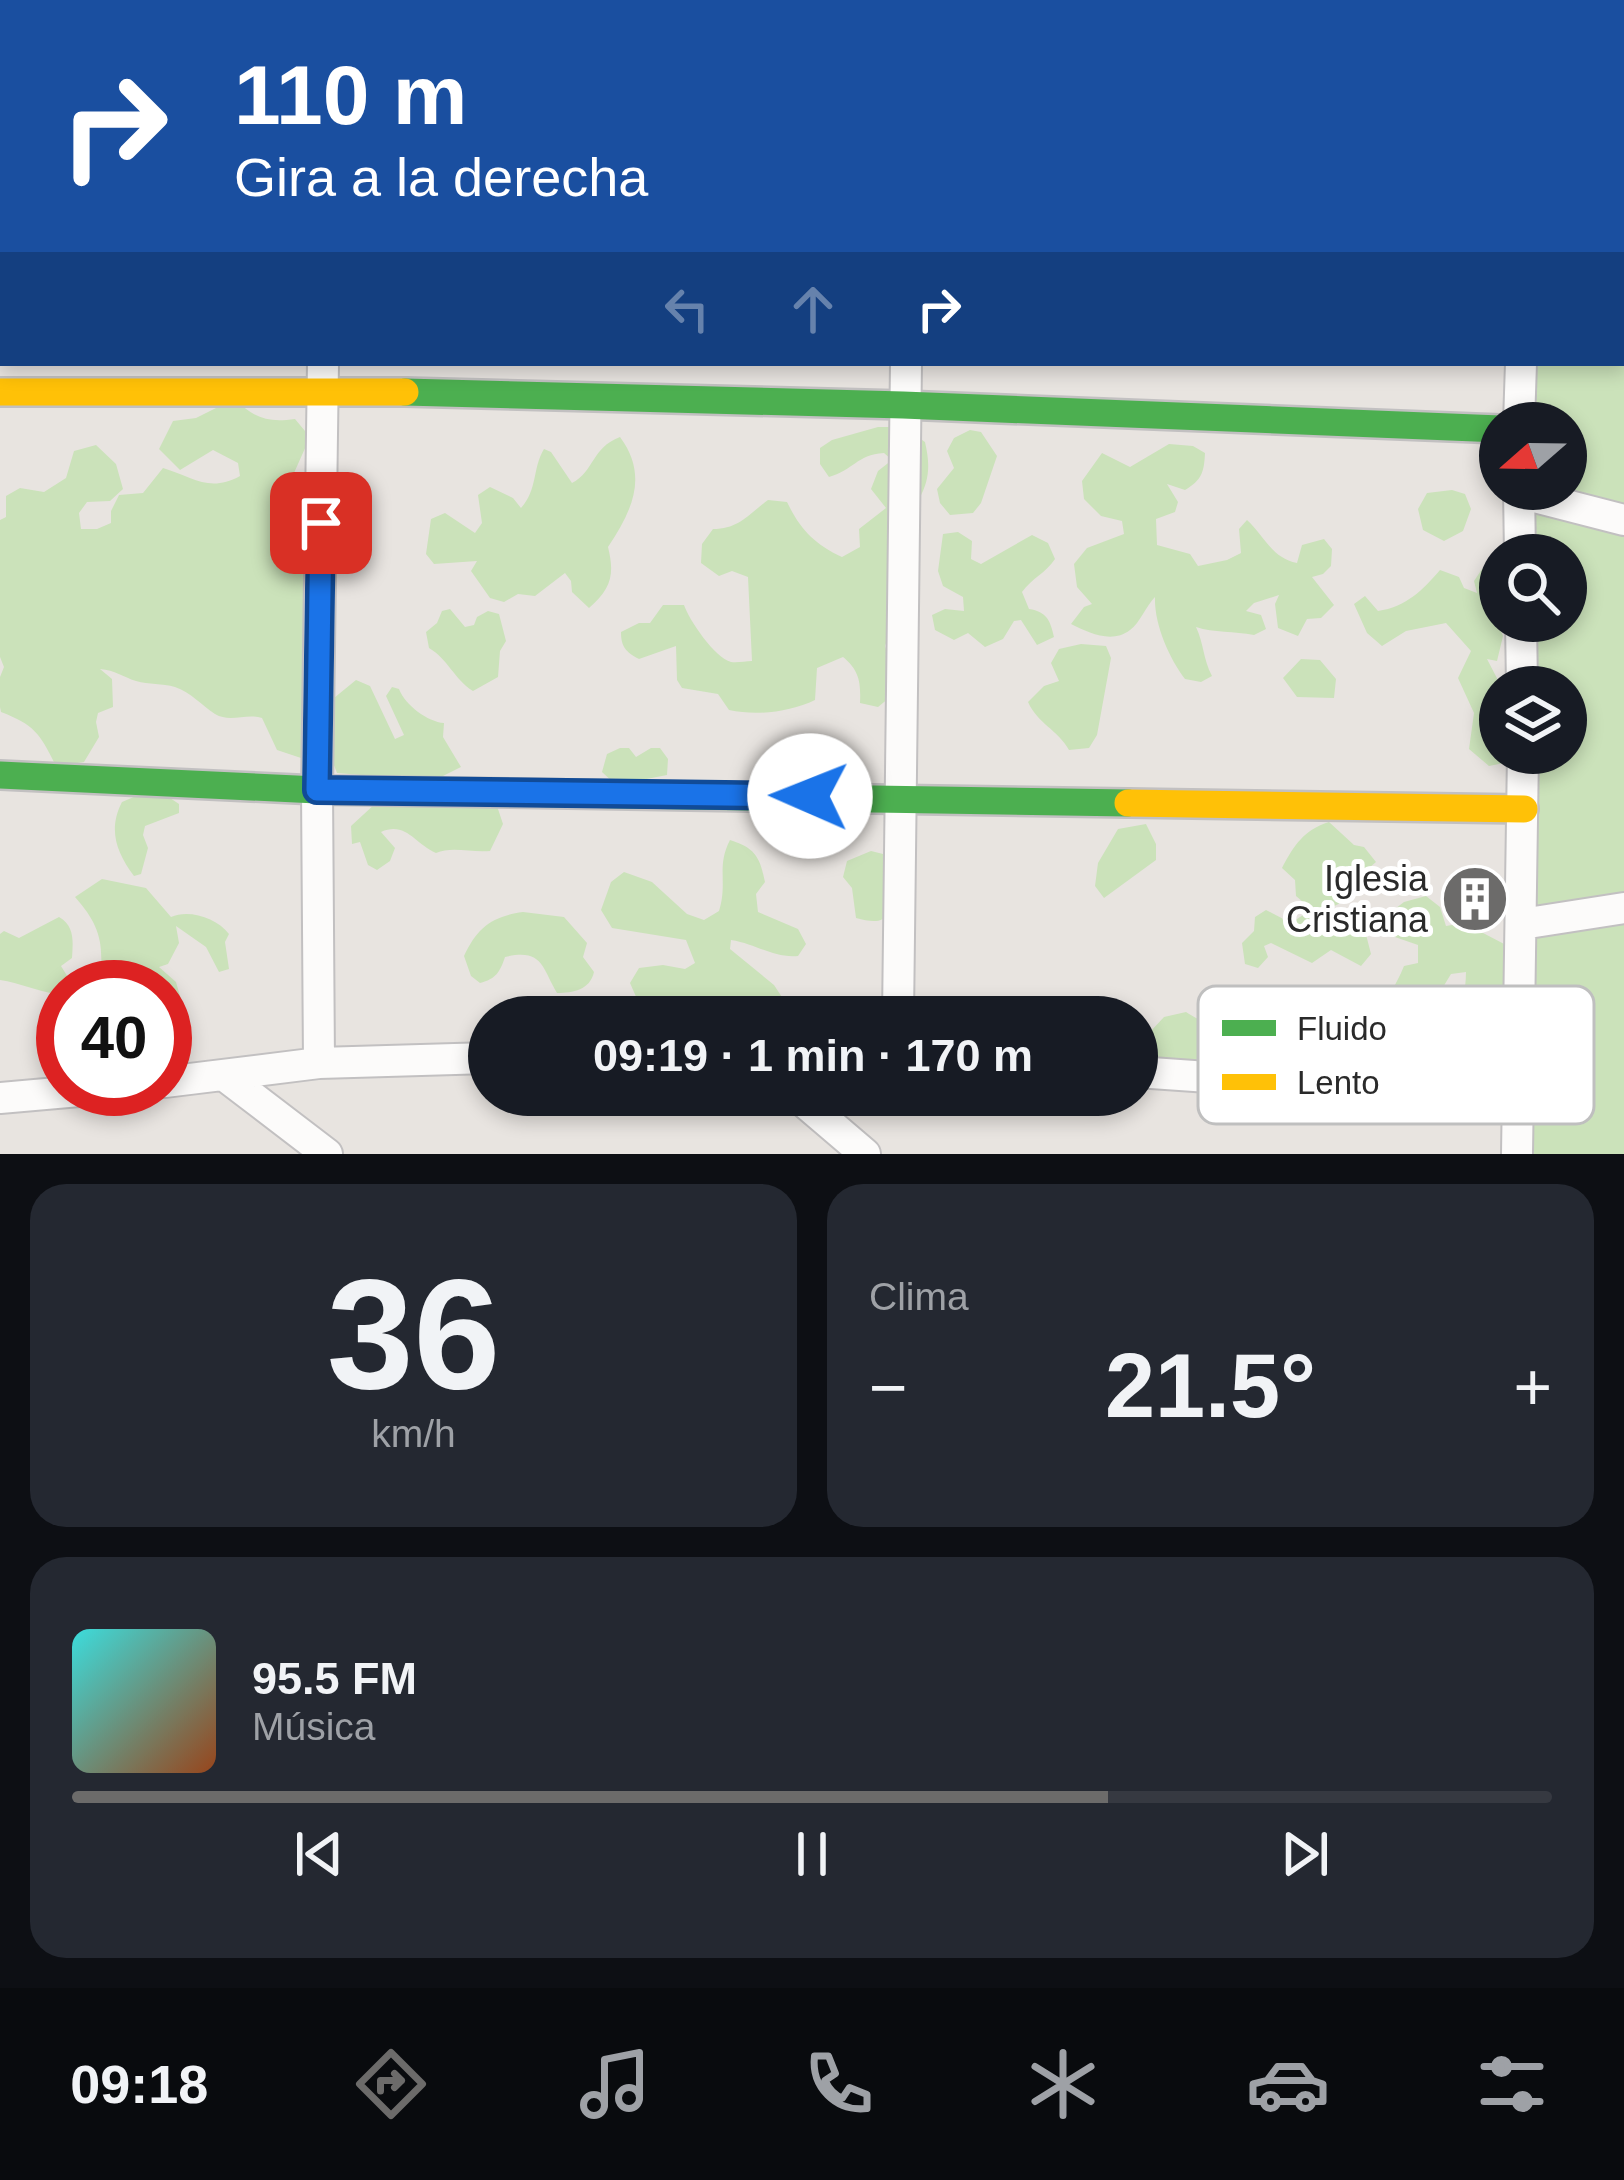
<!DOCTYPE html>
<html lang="es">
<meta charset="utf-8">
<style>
:root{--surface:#171b24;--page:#242831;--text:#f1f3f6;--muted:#9ea1a6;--line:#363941;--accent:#6c6b6a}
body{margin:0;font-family:Arial,sans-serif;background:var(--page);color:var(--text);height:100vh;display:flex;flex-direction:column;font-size:45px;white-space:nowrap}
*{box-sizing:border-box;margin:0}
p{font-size:39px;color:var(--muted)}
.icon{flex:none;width:66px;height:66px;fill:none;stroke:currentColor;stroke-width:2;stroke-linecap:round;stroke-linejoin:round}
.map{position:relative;height:1154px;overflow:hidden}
.panel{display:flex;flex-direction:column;gap:30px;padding:30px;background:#0d0f14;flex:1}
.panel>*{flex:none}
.hud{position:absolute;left:0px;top:0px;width:1626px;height:366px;box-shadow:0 6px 18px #0003;background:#1a4fa0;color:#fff;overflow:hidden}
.needle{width:78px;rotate:250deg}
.buttons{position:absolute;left:1479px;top:402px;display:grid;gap:24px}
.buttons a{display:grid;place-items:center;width:108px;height:108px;border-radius:50%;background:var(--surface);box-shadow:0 6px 18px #0003;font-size:60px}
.speed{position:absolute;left:36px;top:960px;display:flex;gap:24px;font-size:60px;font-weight:700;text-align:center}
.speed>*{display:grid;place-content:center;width:156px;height:156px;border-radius:50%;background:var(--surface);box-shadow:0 6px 18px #0003;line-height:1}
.speed .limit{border:18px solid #d22;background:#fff;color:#111}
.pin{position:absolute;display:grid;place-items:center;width:102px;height:102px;color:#fff;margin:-51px;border-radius:24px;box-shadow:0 6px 18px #0006}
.me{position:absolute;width:132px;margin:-66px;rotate:271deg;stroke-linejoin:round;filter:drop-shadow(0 0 9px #0008)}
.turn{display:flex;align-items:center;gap:42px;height:252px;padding:0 36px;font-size:54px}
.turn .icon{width:156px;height:156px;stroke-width:2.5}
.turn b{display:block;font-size:84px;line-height:102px}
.lanes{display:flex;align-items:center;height:114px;padding:0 36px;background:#0003;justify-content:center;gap:60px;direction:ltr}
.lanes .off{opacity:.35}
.big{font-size:90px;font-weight:600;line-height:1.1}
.panel .tile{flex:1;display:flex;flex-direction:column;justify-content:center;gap:18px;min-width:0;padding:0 42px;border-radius:36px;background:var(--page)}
.panel .dial{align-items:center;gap:0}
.dial b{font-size:156px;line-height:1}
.song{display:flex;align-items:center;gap:36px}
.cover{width:144px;height:144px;border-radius:18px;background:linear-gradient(135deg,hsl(180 70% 55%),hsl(20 70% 35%))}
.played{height:12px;border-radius:6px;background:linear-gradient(90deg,var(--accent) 70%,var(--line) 70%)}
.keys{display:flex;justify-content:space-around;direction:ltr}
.heat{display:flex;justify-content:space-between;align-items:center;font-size:66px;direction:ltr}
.panel .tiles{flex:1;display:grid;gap:30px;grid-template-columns:1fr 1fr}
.tile:last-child{grid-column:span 2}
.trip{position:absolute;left:468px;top:996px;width:690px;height:120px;border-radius:60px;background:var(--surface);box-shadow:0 6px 18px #0003;font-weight:600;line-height:120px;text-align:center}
.dock{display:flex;height:192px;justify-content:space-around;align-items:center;background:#090b0e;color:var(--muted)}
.dock .icon{width:84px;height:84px}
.dock .active{color:var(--accent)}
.dock b{font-size:54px;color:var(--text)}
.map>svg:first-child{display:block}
.green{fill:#cbe2ba}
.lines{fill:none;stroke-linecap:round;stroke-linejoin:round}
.street-casing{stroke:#c2c0c1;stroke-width:34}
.fast-casing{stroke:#c2c0c1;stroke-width:32}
.slow-casing{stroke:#c2c0c1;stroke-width:32}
.street{stroke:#fcfbfa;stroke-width:30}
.fast{stroke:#4caf50;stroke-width:27}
.slow{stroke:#ffc107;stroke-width:27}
.route-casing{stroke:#114b97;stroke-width:30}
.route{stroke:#1a73e8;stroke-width:21}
.labels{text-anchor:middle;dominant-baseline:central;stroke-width:10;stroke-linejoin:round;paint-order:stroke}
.poi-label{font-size:36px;fill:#2a2a2a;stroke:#fff;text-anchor:end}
.key{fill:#fff;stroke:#bfbfbf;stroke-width:3}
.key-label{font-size:33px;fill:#2a2a2a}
</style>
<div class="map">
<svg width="1624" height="1154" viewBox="0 0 1624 1154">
<rect width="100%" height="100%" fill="#e8e4e0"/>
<path class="green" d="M1624,310V1154H1504L1505,1030L1496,1062L1439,1109L1415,1103L1394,1075L1401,1056C1445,1035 1465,1024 1466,972L1451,974L1437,997L1447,1006L1452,1020L1440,1032L1397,1050C1387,1073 1378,1074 1354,1073L1345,1057L1348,1034L1385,1015C1388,993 1396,986 1404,966L1418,963V945L1392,936L1387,915L1404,902L1426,896L1440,907L1446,926L1464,923L1506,945L1509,762L1489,766L1469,749L1474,713L1458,678L1471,651L1446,623L1406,631L1382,646L1367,633L1354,604L1365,596L1378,611C1406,607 1423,590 1440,570L1459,577L1464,588L1477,593L1474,581L1482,569L1498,565L1499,588L1490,594L1494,607H1500L1499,626L1503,636L1497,661L1487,659L1501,686L1493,689L1488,701L1500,714V753H1566V687H1511L1512,621H1566V555H1513L1514,489H1566V423H1515L1516,363H1623Z
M234,399C255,418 267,423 295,419L310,437L294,473L306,484L308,495L294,518L297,530L307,543L303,559L309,570L308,742L301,758L277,750L262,718C246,713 230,723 215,714C201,705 192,693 175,687C162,683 149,685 136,681C123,677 115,670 100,669L112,679L113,707L98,713L96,722L99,737L84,762L56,766C40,734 35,725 1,712L0,707V677L4,667L0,657V520L6,517V496L20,488L44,492L66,478L74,451L96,445L116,464L123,489L110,501L87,502L79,513L81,529H97L111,523V511L119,495L143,493L163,468C193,477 209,493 240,476L238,463L213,450L180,470L159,449L173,421L196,418Z
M878,427H903L925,442C930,464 930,479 919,499L888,508L913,521L912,537L920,553L885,646L900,689L878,707L860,703C861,682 859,670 843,657L817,668L815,700C790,712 757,716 729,710L718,694L682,688L677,680L676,646L639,659C626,652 621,647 621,632L639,623H650L663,605H684C689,620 715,658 731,662C738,663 745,661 752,661L748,577L732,571L719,576L701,563L702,544L713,529C739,529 749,514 768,500L787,502C800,529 814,544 842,557L860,547L859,529L886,508L871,489L878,471L892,460L884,453C856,455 854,470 829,477L820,464V448L832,440Z
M970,430L981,432L997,456L981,503L973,513L950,515L940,503L937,489L954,468L947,451L954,438Z
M620,437C649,476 632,511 608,547C615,575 611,589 589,608L572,592L571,581L565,573L535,596L518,594L504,602L490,598L471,571L477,561L434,564L426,554L431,519L445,513L475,533L482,523L478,495L490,487L513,498L521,508C538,489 532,469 544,449L551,452L572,483C595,471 591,448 620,437Z
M1169,444L1193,446L1205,453C1204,472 1202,480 1185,490L1167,484L1178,502L1175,512L1156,519L1157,545L1190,554L1198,566L1227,560L1241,553L1239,529L1247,520C1265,537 1272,558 1297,563L1302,545L1324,539L1332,549L1331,566L1323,574L1312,577L1334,605L1321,618L1307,619L1298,636L1278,628L1275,604L1279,595L1254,603L1246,611L1261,615L1266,629L1254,635C1234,631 1214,633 1196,627C1204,644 1203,659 1212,676L1201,682L1185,679C1169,658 1154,624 1155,597C1146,606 1140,623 1130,630C1112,644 1089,633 1071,624L1084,607L1092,604L1077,587L1074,564L1087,548L1124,534L1122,521L1101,516L1084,499L1082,481L1102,453L1130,467Z
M1452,490L1465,494L1471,509L1463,531L1444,541L1423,530L1418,509L1427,493Z
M958,532L972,541L971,559L981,564L1032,535L1048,543L1055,559C1046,573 1032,578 1022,592L1029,609C1047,612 1050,620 1054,637L1037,645L1021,620L1014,621L1003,639L985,647L968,633L954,640L935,630L932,615L945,609L964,611L963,597L943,586L938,571L943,534Z
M450,609L465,627L474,625L477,617L488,611L499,614L506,641L500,651L498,677L473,691C454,679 448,659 429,648L426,632L437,623L442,611Z
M1081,644L1106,646L1111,658L1097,735L1089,748L1069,750C1057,729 1038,724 1028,702L1044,686L1059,681L1051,663L1059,649Z
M1301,659L1320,660L1336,679L1334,698L1297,697L1283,678Z
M356,680L370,686L395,739L404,735L386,696L392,687L399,689C405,705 428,722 444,723L443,737L461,767L433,781L337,773L320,729L334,698Z
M620,748H629L636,757L651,748H660L668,759L667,775L616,785L602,772L607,754Z
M155,788L179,804V813L145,826L143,835L148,848L141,874L134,876C116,852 108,829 122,802Z
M494,797L503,824L490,851C472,853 452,846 436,853C415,844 406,821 381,832L395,848L390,861L377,870L368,865L360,842L352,844L351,826L376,803Z
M1329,822L1354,845L1364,847L1376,862L1356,879L1347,900L1317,914L1296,896L1295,880L1282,868C1294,845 1304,830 1329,822Z
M1146,824L1156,844V860L1104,898L1095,886L1098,863L1118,829Z
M730,840C756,848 760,858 765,882L756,894L758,912L798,929L806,944L798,956C772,958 757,944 731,940L730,949L774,985L795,1017H645L630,983L639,968L663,965L685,969L695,963L686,940L612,928L601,910L611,882L624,872L652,882L687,914L704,920L719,911C728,882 716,867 730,840Z
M871,851L887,855L892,912C881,924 872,922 856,918L852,888L843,877L847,861Z
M102,879L146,888L171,917C189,909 217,918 229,934L225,942L229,969L219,972L206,947L176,926L179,943L168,964L159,967L176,982L186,1017L169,1051L165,1052V987H121L101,968C103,937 96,921 75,897Z
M1266,910L1291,923L1303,915L1319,922L1328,934C1340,920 1344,912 1362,919L1371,954L1361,966L1331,950L1312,963L1271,943L1264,946L1268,957L1258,968L1245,964L1242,943L1254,931L1255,917Z
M523,912L564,917L587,943L583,957L594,972C590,990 573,993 557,993C542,968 543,948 505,957C500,972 496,979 480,983L471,976L464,956C477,928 492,916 523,912Z
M59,917C75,926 73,942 72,958L61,966L69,979L57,994C36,991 20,983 0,980V934L4,931L19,938Z
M1186,1012C1224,1038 1238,1007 1269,1029L1270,1054L1264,1069L1223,1078L1198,1058L1182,1072L1166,1076L1150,1054V1032L1164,1017Z"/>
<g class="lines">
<defs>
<path id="street" d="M325,3V0
M932,3V0
M1523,3V0
M1623,308H1624
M1519,423L1521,363
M1519,489L1520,555
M1519,493L1624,520
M1521,621L1522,687
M1522,924L1624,908
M898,1017L906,363
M319,1063L317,790L323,363
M1137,1072L1518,1099
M225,1076L327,1154
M165,1082L319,1063L489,1058
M796,1095L865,1154
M0,1098L102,1089
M1517,1154L1523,753"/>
<path id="fast" d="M405,392L903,405L1500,429
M0,775L317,790L1128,803"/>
<path id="slow" d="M0,392H405
M1128,803L1524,809"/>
</defs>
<use href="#street" class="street-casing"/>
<use href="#fast" class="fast-casing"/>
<use href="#slow" class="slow-casing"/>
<use href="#street" class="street"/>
<use href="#fast" class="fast"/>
<use href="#slow" class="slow"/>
</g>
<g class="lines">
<defs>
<path id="route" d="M321,523L317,790L810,796"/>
</defs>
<use href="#route" class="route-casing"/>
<use href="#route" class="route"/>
</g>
<defs>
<symbol id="building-disc" viewBox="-11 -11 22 22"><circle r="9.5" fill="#6c6b6a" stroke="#fff"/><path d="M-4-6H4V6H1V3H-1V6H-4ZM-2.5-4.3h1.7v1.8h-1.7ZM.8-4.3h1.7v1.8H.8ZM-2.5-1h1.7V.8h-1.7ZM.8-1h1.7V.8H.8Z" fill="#fff"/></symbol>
</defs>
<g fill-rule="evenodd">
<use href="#building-disc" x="1437" y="861" width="76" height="76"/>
</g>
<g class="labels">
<g class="poi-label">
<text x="1428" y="878">Iglesia<tspan x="1428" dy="41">Cristiana</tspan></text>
</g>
</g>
<rect x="1198" y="986" width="396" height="138" rx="18" class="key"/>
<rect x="1222" y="1020" width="54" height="16" fill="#4caf50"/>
<rect x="1222" y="1074" width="54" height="16" fill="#ffc107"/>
<g class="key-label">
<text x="1297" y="1040">Fluido</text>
<text x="1297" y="1094">Lento</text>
</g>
</svg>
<div class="buttons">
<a><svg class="needle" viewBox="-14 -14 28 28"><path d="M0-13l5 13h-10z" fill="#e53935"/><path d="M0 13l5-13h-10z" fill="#9ea1a6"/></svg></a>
<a><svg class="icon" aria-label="search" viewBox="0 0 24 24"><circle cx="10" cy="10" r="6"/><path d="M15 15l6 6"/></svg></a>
<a><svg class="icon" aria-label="layers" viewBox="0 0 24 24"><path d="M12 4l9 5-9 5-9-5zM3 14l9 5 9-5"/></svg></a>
</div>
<div class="speed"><div class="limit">40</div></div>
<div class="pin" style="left:321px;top:523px;background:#d93025"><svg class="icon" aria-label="arrive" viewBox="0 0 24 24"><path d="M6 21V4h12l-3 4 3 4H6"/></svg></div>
<svg class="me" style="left:810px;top:796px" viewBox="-20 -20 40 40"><circle r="19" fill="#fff"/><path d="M0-13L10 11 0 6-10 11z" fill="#1a73e8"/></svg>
<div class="trip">09:19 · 1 min · 170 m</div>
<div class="hud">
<div class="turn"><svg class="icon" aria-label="right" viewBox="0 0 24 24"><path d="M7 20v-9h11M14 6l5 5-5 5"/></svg><div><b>110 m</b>Gira a la derecha</div></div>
<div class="lanes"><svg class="icon off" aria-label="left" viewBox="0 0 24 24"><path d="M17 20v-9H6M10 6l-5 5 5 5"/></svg><svg class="icon off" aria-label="ahead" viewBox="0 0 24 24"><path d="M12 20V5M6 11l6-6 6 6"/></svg><svg class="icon" aria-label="right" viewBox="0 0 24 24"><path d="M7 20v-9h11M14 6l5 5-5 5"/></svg></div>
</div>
</div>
<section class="panel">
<div class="tiles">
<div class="tile dial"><b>36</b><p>km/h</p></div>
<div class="tile"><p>Clima</p>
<div class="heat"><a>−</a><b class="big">21.5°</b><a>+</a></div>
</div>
<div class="tile">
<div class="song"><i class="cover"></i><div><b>95.5 FM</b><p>Música</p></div></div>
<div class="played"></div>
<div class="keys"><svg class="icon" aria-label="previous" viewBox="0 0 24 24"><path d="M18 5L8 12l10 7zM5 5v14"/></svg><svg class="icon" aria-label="pause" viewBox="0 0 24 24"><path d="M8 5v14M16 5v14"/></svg><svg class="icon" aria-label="next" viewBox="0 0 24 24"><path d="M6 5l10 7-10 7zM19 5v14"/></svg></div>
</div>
</div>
</section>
<nav class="dock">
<b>09:18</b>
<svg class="icon active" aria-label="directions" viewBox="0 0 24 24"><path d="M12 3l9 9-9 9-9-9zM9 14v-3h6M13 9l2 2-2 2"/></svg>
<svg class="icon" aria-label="music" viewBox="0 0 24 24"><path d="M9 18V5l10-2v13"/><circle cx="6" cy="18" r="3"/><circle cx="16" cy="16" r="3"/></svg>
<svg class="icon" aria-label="phone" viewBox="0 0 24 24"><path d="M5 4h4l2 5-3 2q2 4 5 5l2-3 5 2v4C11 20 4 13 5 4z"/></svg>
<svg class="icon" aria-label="climate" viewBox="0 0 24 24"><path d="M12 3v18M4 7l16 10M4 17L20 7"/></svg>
<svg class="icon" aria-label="car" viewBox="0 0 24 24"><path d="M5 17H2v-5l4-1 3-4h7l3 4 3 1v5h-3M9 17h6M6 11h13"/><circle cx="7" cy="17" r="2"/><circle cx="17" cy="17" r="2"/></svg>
<svg class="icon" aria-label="filters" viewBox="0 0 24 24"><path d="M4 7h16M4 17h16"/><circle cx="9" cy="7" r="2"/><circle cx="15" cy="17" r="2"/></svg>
</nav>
